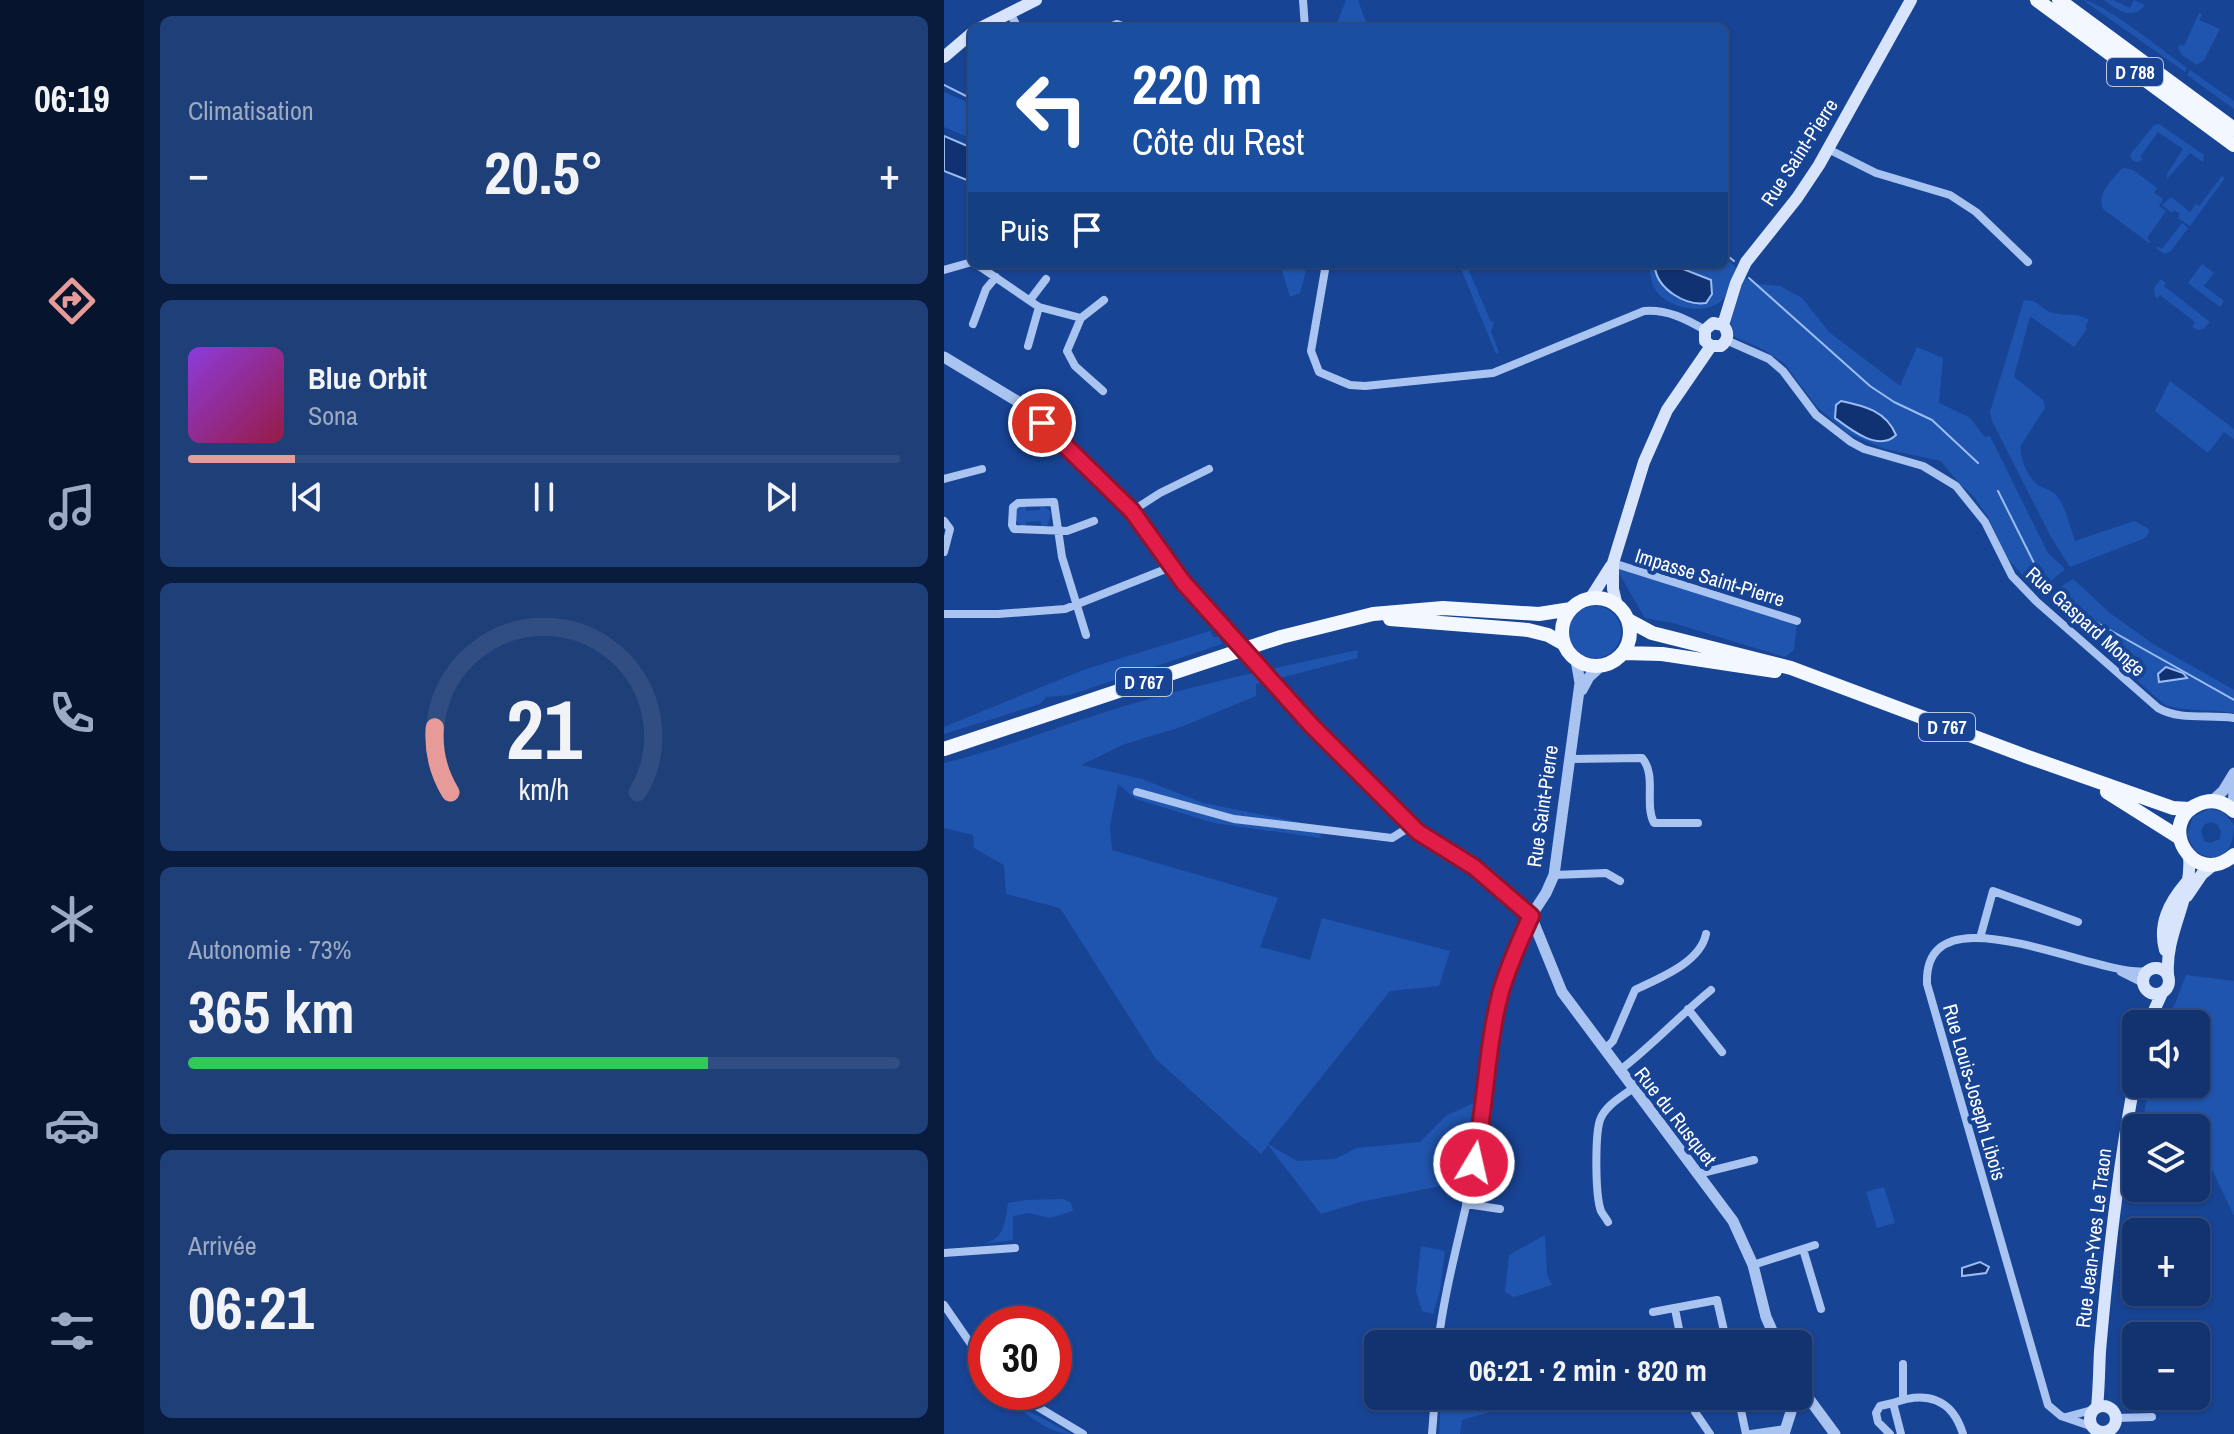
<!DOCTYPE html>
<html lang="fr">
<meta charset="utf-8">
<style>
:root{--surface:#123370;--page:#1f3f78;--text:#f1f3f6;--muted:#9caac3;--line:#314e83;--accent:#e69b98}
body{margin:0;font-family:"Archivo Narrow",sans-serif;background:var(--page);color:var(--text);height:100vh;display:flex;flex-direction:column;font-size:30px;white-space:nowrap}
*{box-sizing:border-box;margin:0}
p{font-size:26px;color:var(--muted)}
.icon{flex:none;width:44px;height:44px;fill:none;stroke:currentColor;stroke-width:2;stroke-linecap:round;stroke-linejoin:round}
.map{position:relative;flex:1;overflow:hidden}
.side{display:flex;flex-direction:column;gap:16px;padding:16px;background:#0a1c3e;width:800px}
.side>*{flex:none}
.top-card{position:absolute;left:24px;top:24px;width:760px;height:244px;border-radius:12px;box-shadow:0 2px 6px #0004,0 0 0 2px var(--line);background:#1a4fa0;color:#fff;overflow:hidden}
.tools{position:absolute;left:1178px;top:1010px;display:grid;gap:16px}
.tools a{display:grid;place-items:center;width:88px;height:88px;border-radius:12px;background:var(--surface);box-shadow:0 2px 6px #0004,0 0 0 2px var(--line);font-size:40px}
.speed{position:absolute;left:24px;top:1306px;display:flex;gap:16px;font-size:40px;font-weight:700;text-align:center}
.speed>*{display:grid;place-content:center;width:104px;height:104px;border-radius:50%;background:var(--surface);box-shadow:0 2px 6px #0004,0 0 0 2px var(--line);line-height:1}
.speed .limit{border:12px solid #d22;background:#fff;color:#111}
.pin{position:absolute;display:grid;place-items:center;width:68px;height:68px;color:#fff;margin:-34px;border:4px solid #fff;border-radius:50%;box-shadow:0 2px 8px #0007}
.me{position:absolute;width:88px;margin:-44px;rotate:9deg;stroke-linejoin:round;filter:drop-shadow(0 0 6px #0008)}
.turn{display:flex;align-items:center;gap:28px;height:168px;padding:0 32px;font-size:36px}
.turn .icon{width:104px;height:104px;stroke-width:2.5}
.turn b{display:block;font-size:56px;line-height:68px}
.then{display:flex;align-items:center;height:76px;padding:0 32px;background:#0003;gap:16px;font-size:30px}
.big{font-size:60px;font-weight:700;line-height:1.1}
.side .tile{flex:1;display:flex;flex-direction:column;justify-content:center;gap:12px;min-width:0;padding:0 28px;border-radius:12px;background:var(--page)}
.side .dial{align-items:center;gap:0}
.dial svg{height:208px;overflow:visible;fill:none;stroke:var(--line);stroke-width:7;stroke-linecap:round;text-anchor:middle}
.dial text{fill:var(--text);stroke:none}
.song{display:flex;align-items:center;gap:24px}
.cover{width:96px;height:96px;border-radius:12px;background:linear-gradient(135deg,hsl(270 70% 55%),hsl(340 70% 35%))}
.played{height:8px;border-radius:4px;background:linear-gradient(90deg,var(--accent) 15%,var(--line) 15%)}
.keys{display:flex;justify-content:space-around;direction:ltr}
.heat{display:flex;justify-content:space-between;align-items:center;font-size:44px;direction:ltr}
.charge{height:12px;border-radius:6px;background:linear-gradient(90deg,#34c759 73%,var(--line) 0)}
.trip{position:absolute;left:420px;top:1330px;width:448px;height:80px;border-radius:12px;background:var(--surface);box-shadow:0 2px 6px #0004,0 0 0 2px var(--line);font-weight:700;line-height:80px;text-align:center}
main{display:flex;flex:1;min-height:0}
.tab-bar{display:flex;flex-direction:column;width:144px;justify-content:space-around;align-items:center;background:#07142d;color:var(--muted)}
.tab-bar .icon{width:56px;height:56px}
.tab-bar .selected{color:var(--accent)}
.tab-bar b{font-size:36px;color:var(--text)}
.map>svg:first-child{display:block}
.green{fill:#2055af;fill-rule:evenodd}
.water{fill:#103273;stroke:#9cbdf3;stroke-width:2}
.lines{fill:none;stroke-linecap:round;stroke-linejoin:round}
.stream{stroke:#9cbdf3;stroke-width:2}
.minor{stroke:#aac4f1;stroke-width:8}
.tertiary{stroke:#aac4f1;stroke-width:11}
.secondary{stroke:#d8e4fb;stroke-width:12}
.primary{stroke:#f3f7ff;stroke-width:14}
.tertiary-bridge{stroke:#aac4f1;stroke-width:11}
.route-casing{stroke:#92132f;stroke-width:20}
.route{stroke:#e11d48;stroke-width:14}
.labels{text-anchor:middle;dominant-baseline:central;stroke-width:8;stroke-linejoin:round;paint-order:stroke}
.shield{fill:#184495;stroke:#bac7df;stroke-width:2}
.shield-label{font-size:18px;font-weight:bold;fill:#fff}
.street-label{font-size:20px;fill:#fff;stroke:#184495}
</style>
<main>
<nav class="tab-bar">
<b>06:19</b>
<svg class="icon selected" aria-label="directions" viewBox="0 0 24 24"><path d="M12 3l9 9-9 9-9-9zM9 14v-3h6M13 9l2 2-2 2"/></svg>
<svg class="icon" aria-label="music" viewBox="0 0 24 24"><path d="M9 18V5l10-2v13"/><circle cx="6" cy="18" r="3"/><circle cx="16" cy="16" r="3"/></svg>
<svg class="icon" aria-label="phone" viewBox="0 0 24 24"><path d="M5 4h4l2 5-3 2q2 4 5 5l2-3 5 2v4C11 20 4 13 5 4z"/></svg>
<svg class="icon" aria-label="climate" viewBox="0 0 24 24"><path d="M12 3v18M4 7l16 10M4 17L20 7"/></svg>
<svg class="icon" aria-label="car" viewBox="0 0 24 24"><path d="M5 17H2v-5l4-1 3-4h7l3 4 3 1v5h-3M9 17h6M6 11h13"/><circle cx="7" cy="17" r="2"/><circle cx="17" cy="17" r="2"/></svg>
<svg class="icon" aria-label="filters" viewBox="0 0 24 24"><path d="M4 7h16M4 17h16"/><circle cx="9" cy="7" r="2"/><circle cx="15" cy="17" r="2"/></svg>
</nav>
<section class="side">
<div class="tile"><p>Climatisation</p>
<div class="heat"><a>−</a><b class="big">20.5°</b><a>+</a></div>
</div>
<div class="tile">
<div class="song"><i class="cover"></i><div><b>Blue Orbit</b><p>Sona</p></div></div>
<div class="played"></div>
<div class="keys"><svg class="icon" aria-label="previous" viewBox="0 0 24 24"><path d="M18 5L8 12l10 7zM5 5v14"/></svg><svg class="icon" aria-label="pause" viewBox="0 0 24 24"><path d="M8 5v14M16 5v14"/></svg><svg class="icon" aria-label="next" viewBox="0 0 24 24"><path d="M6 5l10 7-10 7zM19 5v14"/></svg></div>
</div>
<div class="tile dial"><svg viewBox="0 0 100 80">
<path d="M14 69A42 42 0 1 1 86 69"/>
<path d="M14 69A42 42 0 0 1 8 44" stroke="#e69b98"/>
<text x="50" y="56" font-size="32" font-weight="700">21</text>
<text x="50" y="72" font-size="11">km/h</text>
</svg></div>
<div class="tile"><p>Autonomie · 73%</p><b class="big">365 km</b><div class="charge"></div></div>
<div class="tile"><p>Arrivée</p><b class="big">06:21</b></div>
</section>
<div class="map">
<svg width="1290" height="1434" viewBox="0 0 1290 1434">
<rect width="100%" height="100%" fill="#184495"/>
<path class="green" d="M402,0H414L424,28H391Z
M1139,0C1156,0 1225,55 1243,68L1241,72Z
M1160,0H1169L1186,8L1190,0L1201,5C1188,22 1173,9 1160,0Z
M1255,13L1258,14L1255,20L1276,29L1260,60L1253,65L1238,55L1234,48L1236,45L1240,46Z
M1246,70L1290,101V109L1243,75Z
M0,92L28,104V139L0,127Z
M1215,124L1260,155L1259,162L1246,153L1223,179V174L1239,149L1214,132L1196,157L1199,159L1194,162L1189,161L1186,155L1210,125Z
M1181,168L1189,170L1213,188L1210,193L1219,199L1215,206L1222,211L1203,238L1207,242L1205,243L1159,209C1152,194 1168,181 1177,169Z
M1278,176L1281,178L1246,226L1234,218L1236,214L1230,210L1228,213L1218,205L1227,197L1246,212L1252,204L1255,206Z
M1238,223L1244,228L1226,252L1221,254L1213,249V246L1218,249Z
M780,256L792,268C788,278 786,290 780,298C765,317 722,309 711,289C707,283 706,271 705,264H780Z
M336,264H364L356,293L346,297Z
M515,264H522L547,322L550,321L547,332L555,352L552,354Z
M1258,264L1270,273L1260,286L1280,301L1276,307L1244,283Z
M801,278L813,284L836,286L858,298L885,332L956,386L973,347L999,358L995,403L1025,417L1041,437L1046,436L1104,553L1121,569L1094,592L1063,558L1044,517L1030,497L1013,481L997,461L941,449L905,434L873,407L840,363L820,350L791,337L786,320Z
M1217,279L1222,283L1220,286L1266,322L1259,329L1254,330L1248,327L1251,322L1216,295L1213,298L1211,296L1210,288Z
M1080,300C1096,301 1092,305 1104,311C1118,318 1132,311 1145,320L1141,326L1143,329L1130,347L1086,316L1070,377L1099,400L1101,408L1077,445C1075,457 1084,478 1094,485C1102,490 1110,490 1115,499C1123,511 1126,528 1131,541L1190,521L1205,529L1204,535L1199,539L1126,567L1107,537L1048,421L1046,412Z
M1226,381L1290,429V439L1280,432L1264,453L1211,411Z
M97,504L107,512L104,525L97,527V521L82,522V527L76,525L71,519L74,508L82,505V511L96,510Z
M669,563L853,621L850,650L841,657L729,623L701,618Z
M1129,579L1166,613L1209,644L1290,690V713C1267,709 1243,712 1221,705L1107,604C1108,591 1119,586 1129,579Z
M625 632a26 26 0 1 1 52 0a26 26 0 1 1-52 0Z
M266,631L269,637H275L278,644L126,695L102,697L96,704L0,734V727L142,669Z
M414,650L413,658L312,684V696L237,727L181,744L137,765L198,779L259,803L375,826L377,838L270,823L192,799L174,784L166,826L168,850L334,898L316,947L366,960L378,918L506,951L495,986L446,991L324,1144L353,1161L391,1159L413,1148L476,1142L503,1115L541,1098L527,1180L416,1202L377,1214L324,1145L317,1154L212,1059L116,908L62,894L60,865L30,848L29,835L0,828V763C62,748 120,724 181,706C258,683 336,667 414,650Z
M1265,809L1278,811L1290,825C1290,850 1276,867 1251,851L1243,835L1249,817ZM1268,822L1274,825L1277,832L1276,839L1266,843L1260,841L1257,830L1261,824Z
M1242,975L1290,981V1216L1255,1142L1252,1143V1128H1197L1206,1084H1252V1024H1219L1221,1017L1231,1004Z
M940,1187L951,1223L933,1228L922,1192Z
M119,1199L127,1203L129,1211L106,1218L85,1213L69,1216V1240L40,1244C61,1237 61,1224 64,1203L83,1200Z
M601,1235L603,1275L608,1285L570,1297L561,1292L565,1255Z
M477,1246L501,1251L496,1290L489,1314L478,1311L472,1291Z
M497,1396H527L533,1404L548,1402L546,1412L518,1420L516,1434H495Z
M577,1396H600L584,1410L570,1409Z
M67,1402L128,1434C106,1434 83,1415 67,1402Z"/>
<path class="water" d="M0,136L28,148V182L0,171Z
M715,264L729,265L767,280L768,294L762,303C741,306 714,289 711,268Z
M897,401C921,406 942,411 952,435C935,452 907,430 891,418L892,405Z
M1222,667L1239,673L1243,678L1215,682L1214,674Z
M1036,1262L1045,1267L1042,1273L1018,1276V1268Z"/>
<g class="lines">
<path class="stream" d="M0,85L28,99
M780,253L790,261
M805,278L926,386L950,402L988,420L1034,463
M1054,491L1092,567
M1119,594L1134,608
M1148,620L1290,700"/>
<path class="minor" d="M359,0L361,28
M66,13L74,28
M164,28L173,24L184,28
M884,149L932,173L1006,195L1032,212L1084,262
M32,264L95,307L137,318L160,300
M382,264L367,351L375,372L406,385L421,386L549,373L700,311C723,309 742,319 761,330
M0,270L28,262
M86,300L102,279
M137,318L123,351L131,366L159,391
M29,324L42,289L52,277
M782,340L825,359L839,371L872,415L907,442L920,449L979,466L1012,486L1041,522L1068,576L1093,602L1214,708C1236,721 1265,714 1290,718
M84,346L95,307
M0,479L38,469
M188,511L216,493L265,469
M0,521L6,529L0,552
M669,563L853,621
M0,614H54L121,609L227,567
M142,635L118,557L110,502L74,503L69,507L68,525L70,529L123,531L150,521
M625,759L698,758C713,775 700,804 710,823H754
M193,792L290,819L448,838L467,826
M610,875L662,873L676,881
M1036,938L1049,891L1134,922
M1177,972L1199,983
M744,1009L778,1052
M660,1050L669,1041L691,990C715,978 756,963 762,934
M675,1071C708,1046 735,1016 767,990
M754,1174L810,1160
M522,1204L556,1209
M664,1222C662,1218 659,1215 657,1211C651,1195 651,1135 656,1120C661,1106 677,1097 688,1089
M859,1249L877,1309
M0,1253L71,1248
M809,1265L871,1245
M0,1305L42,1366
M731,1309L738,1344
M709,1312L773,1300L783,1344
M494,1344C502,1277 523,1213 534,1147C542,1095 543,1040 558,990C565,964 576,940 587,916
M69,1392L139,1434
M748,1396L751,1412L766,1434
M794,1396L802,1434
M959,1399V1364
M1122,1417L1148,1410
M1171,1418L1208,1417
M1149,1427L1117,1416L1104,1405L983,984C979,884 1154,979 1203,971
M488,1434L491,1396
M807,1434L842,1429
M946,1434L934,1422L932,1413L936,1406L949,1403
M957,1434L949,1403C982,1391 1008,1398 1019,1434"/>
<path class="tertiary" d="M0,357L73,401L188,511L227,567L281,631
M326,681L474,832L530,867L587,916L618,992L789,1221L809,1265L822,1317L834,1344
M638,690L645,677L658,665
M1268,801L1279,791L1290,773
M1289,810L1290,789
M587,916L602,893L610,875L636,683L632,660
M854,1384L891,1434
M840,1434L852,1396"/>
<path class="secondary" d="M36,28L92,0
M0,57L28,33
M779,325L792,283L802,262L853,198L875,165L967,0
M767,346L761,341V330L769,323L779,325
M767,346H777C785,340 785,332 779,325
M646,599L667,566
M673,606L669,589V563L700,462L723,410L767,346
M1243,896L1258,874L1269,865
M1221,950C1214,924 1225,903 1242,883
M1199 981a13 13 0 1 1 26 0a13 13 0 1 1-26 0Z
M1224,974C1221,933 1249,897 1245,856
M1204,1024L1218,993
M1146 1419a13 13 0 1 1 26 0a13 13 0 1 1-26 0Z
M1153,1407C1155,1389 1155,1370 1156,1351C1164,1259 1174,1165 1192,1074"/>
<path class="primary" d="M1093,0L1290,145
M1115,0L1290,129
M618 632a34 34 0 1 1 68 0a34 34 0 1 1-68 0Z
M446,619L584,630L604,635L620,644
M684,620L708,633L847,668L1084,757L1229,808L1246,809
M679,653L718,654L831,671
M0,749L337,637L429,614L499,608L595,614L627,609
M1163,792L1236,838
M1290,811C1280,802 1268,798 1255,804C1211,822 1249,890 1290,855"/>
<path class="tertiary-bridge" d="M281,631L326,681"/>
</g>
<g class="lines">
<defs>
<path id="route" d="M98,423L188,511L239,582L368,726L474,832L530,867L587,916C576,940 565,965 557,991C542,1047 542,1107 530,1163"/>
</defs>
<use href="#route" class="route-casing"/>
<use href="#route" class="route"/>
</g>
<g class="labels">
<g class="shield">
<rect x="1163" y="58" width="56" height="28" rx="6"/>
<rect x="172" y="668" width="56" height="28" rx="6"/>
<rect x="975" y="713" width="56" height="28" rx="6"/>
</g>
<g class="shield-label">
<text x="1191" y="72">D 788</text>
<text x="200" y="682">D 767</text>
<text x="1003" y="727">D 767</text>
</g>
<g class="street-label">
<text transform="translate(855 152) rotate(-57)">Rue Saint-Pierre</text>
<text transform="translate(766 577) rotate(17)">Impasse Saint-Pierre</text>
<text transform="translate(1142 621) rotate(42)">Rue Gaspard Monge</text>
<text transform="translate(598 806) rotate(-82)">Rue Saint-Pierre</text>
<text transform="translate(1031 1092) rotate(74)">Rue Louis-Joseph Libois</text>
<text transform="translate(732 1116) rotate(52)">Rue du Rusquet</text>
<text transform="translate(1149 1238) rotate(-83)">Rue Jean-Yves Le Traon</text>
</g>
</g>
</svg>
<div class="tools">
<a><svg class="icon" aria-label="sound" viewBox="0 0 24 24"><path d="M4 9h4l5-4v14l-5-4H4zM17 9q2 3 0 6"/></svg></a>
<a><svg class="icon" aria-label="layers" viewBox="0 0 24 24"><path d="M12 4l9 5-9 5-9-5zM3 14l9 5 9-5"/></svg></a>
<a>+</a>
<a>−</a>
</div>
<div class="speed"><div class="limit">30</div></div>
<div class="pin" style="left:98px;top:423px;background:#d93025"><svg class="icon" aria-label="arrive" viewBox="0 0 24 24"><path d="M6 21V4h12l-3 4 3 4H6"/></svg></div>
<svg class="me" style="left:530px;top:1163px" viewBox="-20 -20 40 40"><circle r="17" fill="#e11d48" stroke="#fff" stroke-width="3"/><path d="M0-11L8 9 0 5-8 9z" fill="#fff"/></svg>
<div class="trip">06:21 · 2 min · 820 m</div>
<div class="top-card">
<div class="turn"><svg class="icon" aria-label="left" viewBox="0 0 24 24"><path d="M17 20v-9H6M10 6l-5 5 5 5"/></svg><div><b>220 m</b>Côte du Rest</div></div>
<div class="then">Puis<svg class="icon" aria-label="arrive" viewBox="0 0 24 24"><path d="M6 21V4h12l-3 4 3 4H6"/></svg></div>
</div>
</div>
</main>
